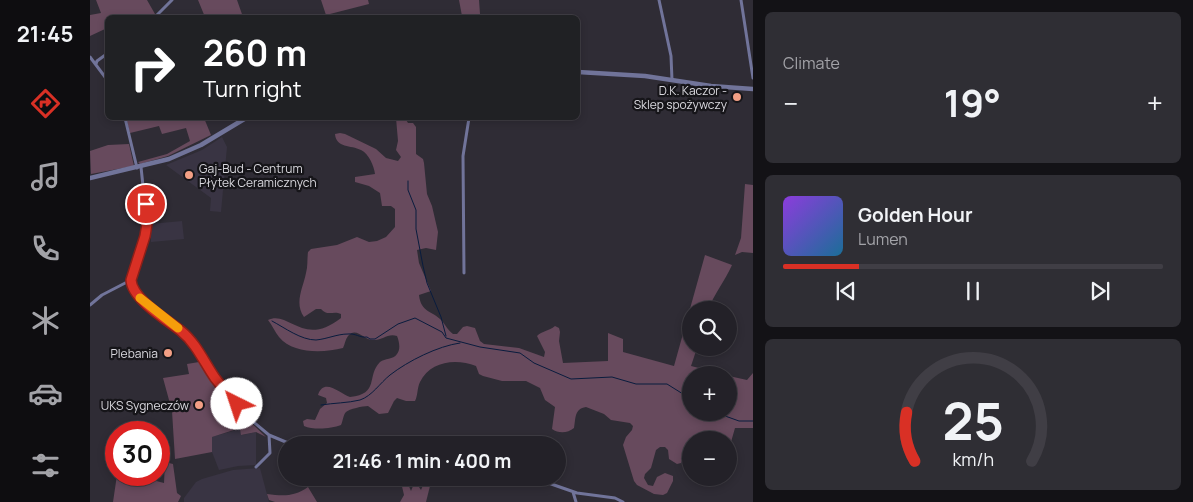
<!DOCTYPE html>
<meta charset="utf-8">
<style>
:root{--surface:#232128;--page:#2f2e34;--text:#f1f3f6;--muted:#a3a3a8;--line:#403e45;--accent:#d93025}
body{margin:0;font-family:Manrope,sans-serif;background:var(--page);color:var(--text);height:100vh;display:flex;flex-direction:column;font-size:19px;white-space:nowrap}
*{box-sizing:border-box;margin:0}
p{font-size:16px;color:var(--muted)}
.icon{flex:none;width:28px;height:28px;fill:none;stroke:currentColor;stroke-width:2;stroke-linecap:round;stroke-linejoin:round}
.map{position:relative;flex:1;overflow:hidden}
.panel{display:flex;flex-direction:column;gap:12px;padding:12px;background:#131216;width:440px}
.panel>*{flex:none}
.banner{position:absolute;left:15px;top:15px;width:475px;height:105px;border-radius:8px;box-shadow:0 2px 8px #0003,0 0 0 1px var(--line);background:#202124;color:#fff;overflow:hidden}
.fabs{position:absolute;left:592px;top:301px;display:grid;gap:10px}
.fabs a{display:grid;place-items:center;width:55px;height:55px;border-radius:50%;background:var(--surface);box-shadow:0 2px 8px #0003,0 0 0 1px var(--line);font-size:25px}
.speed{position:absolute;left:15px;top:421px;display:flex;gap:10px;font-size:25px;font-weight:700;text-align:center}
.speed>*{display:grid;place-content:center;width:65px;height:65px;border-radius:50%;background:var(--surface);box-shadow:0 2px 8px #0003,0 0 0 1px var(--line);line-height:1}
.speed .limit{border:8px solid #d22;background:#fff;color:#111}
.pin{position:absolute;display:grid;place-items:center;width:42px;height:42px;color:#fff;margin:-21px;border:2px solid #fff;border-radius:50%;box-shadow:0 1px 5px #0007}
.me{position:absolute;width:55px;margin:-28px;rotate:319deg;stroke-linejoin:round;filter:drop-shadow(0 0 4px #0008)}
.turn{display:flex;align-items:center;gap:18px;height:105px;padding:0 15px;font-size:22px}
.turn .icon{width:65px;height:65px;stroke-width:2.5}
.turn b{display:block;font-size:35px;line-height:42px}
.big{font-size:38px;font-weight:700;line-height:1.1}
.panel .tile{flex:1;display:flex;flex-direction:column;justify-content:center;gap:8px;min-width:0;padding:0 18px;border-radius:8px;background:var(--page)}
.panel .dial{align-items:center;gap:0}
.dial svg{height:130px;overflow:visible;fill:none;stroke:var(--line);stroke-width:7;stroke-linecap:round;text-anchor:middle}
.dial text{fill:var(--text);stroke:none}
.song{display:flex;align-items:center;gap:15px}
.cover{width:60px;height:60px;border-radius:8px;background:linear-gradient(135deg,hsl(270 70% 55%),hsl(200 70% 35%))}
.played{height:5px;border-radius:2px;background:linear-gradient(90deg,var(--accent) 20%,var(--line) 20%)}
.keys{display:flex;justify-content:space-around;direction:ltr}
.heat{display:flex;justify-content:space-between;align-items:center;font-size:28px;direction:ltr}
.trip{position:absolute;left:188px;top:436px;width:288px;height:50px;border-radius:25px;background:var(--surface);box-shadow:0 2px 8px #0003,0 0 0 1px var(--line);font-weight:700;line-height:50px;text-align:center}
main{display:flex;flex:1;min-height:0}
.dock{display:flex;flex-direction:column;width:90px;justify-content:space-around;align-items:center;background:#0e0d10;color:var(--muted)}
.dock .icon{width:35px;height:35px}
.dock .active{color:var(--accent)}
.dock b{font-size:22px;color:var(--text)}
.map>svg:first-child{display:block}
.built{fill:#393443}
.green{fill:#674a5d}
.lines{fill:none;stroke-linecap:round;stroke-linejoin:round}
.stream{stroke:#091c3e;stroke-width:1}
.minor{stroke:#71749a;stroke-width:3}
.tertiary{stroke:#71749a;stroke-width:4.5}
.route-casing{stroke:#8d1f18;stroke-width:12}
.route{stroke:#d93025;stroke-width:9}
.slow{stroke:#f59e0b;stroke-width:9}
.poi-dot{fill:#f39f85;stroke:#161519;stroke-width:2}
.labels{text-anchor:middle;dominant-baseline:central;stroke-width:4.5;stroke-linejoin:round;paint-order:stroke}
.poi-label{font-size:12px;fill:#d9d8de;stroke:#161519;text-anchor:end}
</style>
<main>
<nav class="dock">
<b>21:45</b>
<svg class="icon active" aria-label="directions" viewBox="0 0 24 24"><path d="M12 3l9 9-9 9-9-9zM9 14v-3h6M13 9l2 2-2 2"/></svg>
<svg class="icon" aria-label="music" viewBox="0 0 24 24"><path d="M9 18V5l10-2v13"/><circle cx="6" cy="18" r="3"/><circle cx="16" cy="16" r="3"/></svg>
<svg class="icon" aria-label="phone" viewBox="0 0 24 24"><path d="M5 4h4l2 5-3 2q2 4 5 5l2-3 5 2v4C11 20 4 13 5 4z"/></svg>
<svg class="icon" aria-label="climate" viewBox="0 0 24 24"><path d="M12 3v18M4 7l16 10M4 17L20 7"/></svg>
<svg class="icon" aria-label="car" viewBox="0 0 24 24"><path d="M5 17H2v-5l4-1 3-4h7l3 4 3 1v5h-3M9 17h6M6 11h13"/><circle cx="7" cy="17" r="2"/><circle cx="17" cy="17" r="2"/></svg>
<svg class="icon" aria-label="filters" viewBox="0 0 24 24"><path d="M4 7h16M4 17h16"/><circle cx="9" cy="7" r="2"/><circle cx="15" cy="17" r="2"/></svg>
</nav>
<div class="map">
<svg width="663" height="502" viewBox="0 0 663 502">
<rect width="100%" height="100%" fill="#2f2c35"/>
<path class="built" d="M132,137L137,147L131,212L120,211L121,198L76,165L112,150Z
M92,221L94,239L61,242V238H57L60,224Z
M150,429L152,435L166,432V465L148,466L129,470L122,452L121,437Z
M170,468L179,502H94V498L106,482L112,479L143,470Z"/>
<path class="green" d="M6,0H57L65,14L60,17L18,18L17,24L15,26V29L0,36V15L11,13Z
M108,0H147L153,17H115Z
M231,0H278L279,4L236,15Z
M369,0H389L390,14L372,16Z
M36,118H114L121,135L78,156L50,164L48,162L77,154L100,141L96,128L72,134L69,126L40,133Z
M306,118H315L318,123H323L326,127V154L333,159L334,163L337,194L342,206L348,232L346,250L336,248L327,250L329,263L341,291L329,295C331,313 342,310 352,321C356,326 358,330 363,334H367L373,327L377,326L385,328L390,341L394,344L429,348L454,357L455,352L447,336C452,331 459,331 465,326L469,328L470,332L469,341L473,363L518,361V333L533,339V352L584,366L615,255L642,265C635,281 624,294 618,310H601V348H607L601,366L637,375H601V412H639V376L657,380L663,373V428H645L639,449V440H601V452L595,455L591,463L587,464L579,459L578,450L575,447H570L566,450L561,468L555,474L554,478L558,485L563,486L567,477L575,473L583,476V481L577,493L573,495L564,494L547,485L544,481L533,445L536,437L542,430L543,426L540,423L521,420L514,414L496,407C484,409 486,418 484,428C478,433 469,434 462,429L465,407L455,400L450,388L436,381H412L393,376L389,374L386,366C366,358 340,361 330,382C327,388 328,395 325,401H316L307,398L304,401L298,413L289,414L278,406C273,406 259,409 256,412C253,415 253,421 251,425C241,429 223,430 214,426L213,421L217,419L225,420L230,409L237,403L236,398L228,395C234,377 250,394 260,397C290,394 276,376 290,362C295,358 303,360 307,354C311,349 309,341 307,336C297,333 292,341 283,340C274,340 266,326 258,336C255,340 255,344 253,348C233,353 203,354 189,337C185,332 182,325 178,320C199,310 213,348 251,318V314C243,310 238,317 231,309H226L214,317C204,303 213,288 216,273C218,266 217,259 218,252L221,249L247,245L267,237L279,242L287,241L296,237L305,227V209L301,206H292L290,193L279,186L265,182V177L285,174C284,166 279,154 271,150C261,145 246,148 245,134L250,133L255,134L286,149L296,158L308,161L311,157L306,150L308,141Z
M39,144L44,166L1,174L0,151L18,145Z
M655,184L663,185V253L652,252L645,255L651,238Z
M98,343C109,350 114,367 122,378C137,400 157,419 176,437L166,432L151,435L150,429H147L122,437V452L85,459L82,411L73,378L99,374L97,364L109,362Z
M75,462L83,464L87,493L91,496L88,502H23L27,475H51V477L74,483Z
M310,478H318V484L321,491L323,486L327,484L331,490L334,483V478H342L336,502H310L314,495Z
M218,487L227,502H185L179,500L177,494C193,496 204,497 218,487Z"/>
<g class="lines">
<path class="stream" d="M318,181V190L326,210V229L333,266L337,283L351,317L356,336
M182,321C195,328 211,340 226,340C237,339 247,334 258,334C265,333 270,338 277,337L280,339H285L308,324L325,318L352,332L356,338L390,347L430,353L444,363L481,379L522,377L546,384H577L601,399
M231,405C243,403 258,403 270,400C282,396 290,383 300,375C318,361 348,346 370,343
M624,412L649,421H663"/>
<path class="minor" d="M569,0L581,56L582,80
M651,0L663,78
M64,18L82,0
M0,57L18,81
M6,64L7,61L18,53
M35,118L47,168
M51,167L57,224L54,243L41,280L43,290L56,303L99,339L126,380L160,419L179,435L203,445
M374,273L373,156L379,118
M0,305L12,295L41,280
M166,467L180,453L179,435
M444,478L487,493L525,498L533,502
M483,492L486,502"/>
<path class="tertiary" d="M488,72L555,76L621,86L663,89
M0,178L79,159L111,145L156,118"/>
</g>
<g class="lines">
<defs>
<path id="route" d="M56,204L57,224L55,236L41,280C42,299 77,320 91,331C106,343 114,362 125,378C132,387 139,395 147,404"/>
</defs>
<use href="#route" class="route-casing"/>
<use href="#route" class="route"/>
<path class="slow" d="M50,298L88,328"/>
</g>
<g class="poi-dot">
<circle cx="647" cy="97" r="5"/>
<circle cx="99" cy="175" r="5"/>
<circle cx="78" cy="353" r="5"/>
<circle cx="109" cy="405" r="5"/>
</g>
<g class="labels">
<g class="poi-label">
<text x="637" y="90">D.K. Kaczor -<tspan x="637" dy="14">Sklep spożywczy</tspan></text>
<text x="109" y="168" text-anchor="start">Gaj-Bud - Centrum<tspan x="109" dy="14">Płytek Ceramicznych</tspan></text>
<text x="68" y="353">Plebania</text>
<text x="99" y="405">UKS Sygneczów</text>
</g>
</g>
</svg>
<div class="fabs">
<a><svg class="icon" aria-label="search" viewBox="0 0 24 24"><circle cx="10" cy="10" r="6"/><path d="M15 15l6 6"/></svg></a>
<a>+</a>
<a>−</a>
</div>
<div class="speed"><div class="limit">30</div></div>
<div class="pin" style="left:56px;top:204px;background:#d93025"><svg class="icon" aria-label="arrive" viewBox="0 0 24 24"><path d="M6 21V4h12l-3 4 3 4H6"/></svg></div>
<svg class="me" style="left:147px;top:404px" viewBox="-20 -20 40 40"><circle r="19" fill="#fff"/><path d="M0-13L10 11 0 6-10 11z" fill="#d93025"/></svg>
<div class="trip">21:46 · 1 min · 400 m</div>
<div class="banner">
<div class="turn"><svg class="icon" aria-label="right" viewBox="0 0 24 24"><path d="M7 20v-9h11M14 6l5 5-5 5"/></svg><div><b>260 m</b>Turn right</div></div>
</div>
</div>
<section class="panel">
<div class="tile"><p>Climate</p>
<div class="heat"><a>−</a><b class="big">19°</b><a>+</a></div>
</div>
<div class="tile">
<div class="song"><i class="cover"></i><div><b>Golden Hour</b><p>Lumen</p></div></div>
<div class="played"></div>
<div class="keys"><svg class="icon" aria-label="previous" viewBox="0 0 24 24"><path d="M18 5L8 12l10 7zM5 5v14"/></svg><svg class="icon" aria-label="pause" viewBox="0 0 24 24"><path d="M8 5v14M16 5v14"/></svg><svg class="icon" aria-label="next" viewBox="0 0 24 24"><path d="M6 5l10 7-10 7zM19 5v14"/></svg></div>
</div>
<div class="tile dial"><svg viewBox="0 0 100 80">
<path d="M14 69A42 42 0 1 1 86 69"/>
<path d="M14 69A42 42 0 0 1 9 39" stroke="#d93025"/>
<text x="50" y="56" font-size="32" font-weight="700">25</text>
<text x="50" y="72" font-size="11">km/h</text>
</svg></div>
</section>
</main>
